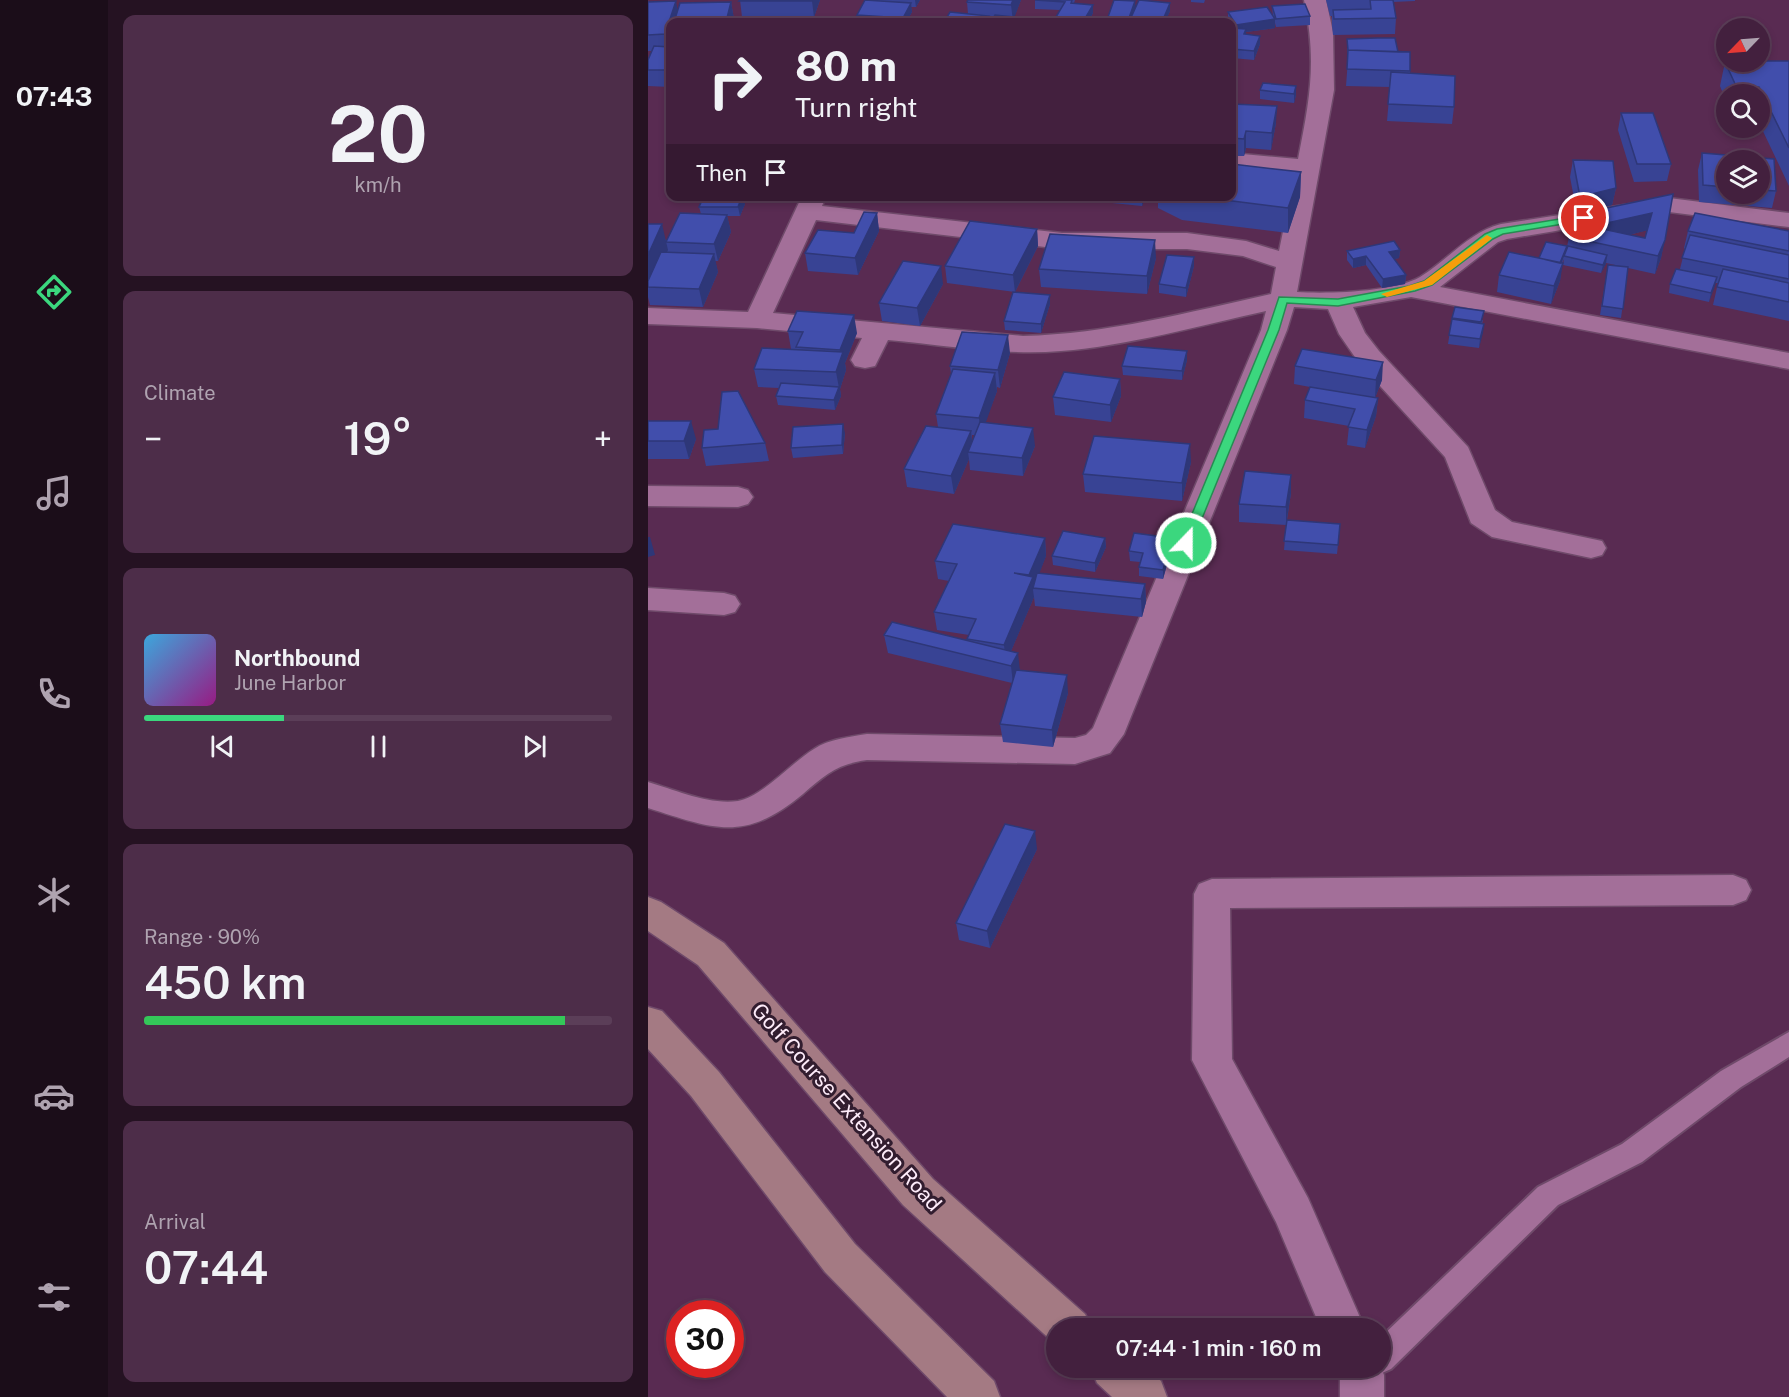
<!DOCTYPE html>
<meta charset="utf-8">
<style>
:root{--surface:#43203e;--page:#4d2d49;--text:#f1f3f6;--muted:#afa3b0;--line:#5b3e58;--accent:#3bd77e}
body{margin:0;font-family:"Public Sans",sans-serif;background:var(--page);color:var(--text);height:100vh;display:flex;flex-direction:column;font-size:22px;white-space:nowrap}
*{box-sizing:border-box;margin:0}
p{font-size:20px;color:var(--muted)}
.icon{flex:none;width:33px;height:33px;fill:none;stroke:currentColor;stroke-width:2;stroke-linecap:round;stroke-linejoin:round}
.map{position:relative;flex:1;overflow:hidden}
.details{display:flex;flex-direction:column;gap:15px;padding:15px;background:#251222;width:540px}
.details>*{flex:none}
.banner{position:absolute;left:18px;top:18px;width:570px;height:183px;border-radius:12px;box-shadow:0 3px 9px #0003,0 0 0 2px var(--line);background:#43203e;color:var(--text);overflow:hidden}
.needle{width:39px;rotate:245deg}
.controls{position:absolute;left:1068px;top:18px;display:grid;gap:12px}
.controls a{display:grid;place-items:center;width:54px;height:54px;border-radius:50%;background:var(--surface);box-shadow:0 3px 9px #0003,0 0 0 2px var(--line);font-size:30px}
.speed{position:absolute;left:18px;top:1300px;display:flex;gap:12px;font-size:30px;font-weight:700;text-align:center}
.speed>*{display:grid;place-content:center;width:78px;height:78px;border-radius:50%;background:var(--surface);box-shadow:0 3px 9px #0003,0 0 0 2px var(--line);line-height:1}
.speed .limit{border:9px solid #d22;background:#fff;color:#111}
.pin{position:absolute;display:grid;place-items:center;width:51px;height:51px;color:#fff;margin:-26px;border:3px solid #fff;border-radius:50%;box-shadow:0 2px 6px #0007}
.me{position:absolute;width:66px;margin:-33px;rotate:22deg;stroke-linejoin:round;filter:drop-shadow(0 0 4px #0008)}
.turn{display:flex;align-items:center;gap:21px;height:126px;padding:0 30px;font-size:27px}
.turn .icon{width:78px;height:78px;stroke-width:2.5}
.turn b{display:block;font-size:42px;line-height:51px}
.then{display:flex;align-items:center;height:57px;padding:0 30px;background:#0003;gap:12px;font-size:22px}
.big{font-size:45px;font-weight:600;line-height:1.1}
.details .widget{flex:1;display:flex;flex-direction:column;justify-content:center;gap:9px;min-width:0;padding:0 21px;border-radius:12px;background:var(--page)}
.details .dial{align-items:center;gap:0}
.dial b{font-size:78px;line-height:1}
.song{display:flex;align-items:center;gap:18px}
.cover{width:72px;height:72px;border-radius:9px;background:linear-gradient(135deg,hsl(200 70% 55%),hsl(310 70% 35%))}
.played{height:6px;border-radius:3px;background:linear-gradient(90deg,var(--accent) 30%,var(--line) 30%)}
.keys{display:flex;justify-content:space-around;direction:ltr}
.heat{display:flex;justify-content:space-between;align-items:center;font-size:33px;direction:ltr}
.charge{height:9px;border-radius:4px;background:linear-gradient(90deg,#34c759 90%,var(--line) 0)}
.trip{position:absolute;left:398px;top:1318px;width:345px;height:60px;border-radius:30px;background:var(--surface);box-shadow:0 3px 9px #0003,0 0 0 2px var(--line);font-weight:600;line-height:60px;text-align:center}
main{display:flex;flex:1;min-height:0}
.tab-bar{display:flex;flex-direction:column;width:108px;justify-content:space-around;align-items:center;background:#1b0d19;color:var(--muted)}
.tab-bar .icon{width:42px;height:42px}
.tab-bar .current{color:var(--accent)}
.tab-bar b{font-size:27px;color:var(--text)}
.map>svg:first-child{display:block}
.lines{fill:none;stroke-linecap:round;stroke-linejoin:round}
.service-casing{stroke:#6f4a6a;stroke-width:4}
.minor-casing{stroke:#6f4a6a;stroke-width:3}
.secondary-casing{stroke:#6f4a6a;stroke-width:3}
.service{fill:#a36f99;fill-rule:evenodd}
.minor{fill:#a36f99;fill-rule:evenodd}
.secondary{fill:#a47a83;fill-rule:evenodd}
.wall{fill:#384394;fill-rule:evenodd}
.shaded-wall{fill:#2e3778}
.building{fill:#414eac;stroke:#2e3778;stroke-width:1.5}
.route{fill:#3bd77e;stroke:#268c52;stroke-width:1.5}
.slow{fill:#f59e0b}
.labels{text-anchor:middle;dominant-baseline:central;stroke-width:6;stroke-linejoin:round;paint-order:stroke}
.near-street-label{font-size:21px;fill:#feecfa;stroke:#321d2f}
</style>
<main>
<nav class="tab-bar">
<b>07:43</b>
<svg class="icon current" aria-label="directions" viewBox="0 0 24 24"><path d="M12 3l9 9-9 9-9-9zM9 14v-3h6M13 9l2 2-2 2"/></svg>
<svg class="icon" aria-label="music" viewBox="0 0 24 24"><path d="M9 18V5l10-2v13"/><circle cx="6" cy="18" r="3"/><circle cx="16" cy="16" r="3"/></svg>
<svg class="icon" aria-label="phone" viewBox="0 0 24 24"><path d="M5 4h4l2 5-3 2q2 4 5 5l2-3 5 2v4C11 20 4 13 5 4z"/></svg>
<svg class="icon" aria-label="climate" viewBox="0 0 24 24"><path d="M12 3v18M4 7l16 10M4 17L20 7"/></svg>
<svg class="icon" aria-label="car" viewBox="0 0 24 24"><path d="M5 17H2v-5l4-1 3-4h7l3 4 3 1v5h-3M9 17h6M6 11h13"/><circle cx="7" cy="17" r="2"/><circle cx="17" cy="17" r="2"/></svg>
<svg class="icon" aria-label="filters" viewBox="0 0 24 24"><path d="M4 7h16M4 17h16"/><circle cx="9" cy="7" r="2"/><circle cx="15" cy="17" r="2"/></svg>
</nav>
<section class="details">
<div class="widget dial"><b>20</b><p>km/h</p></div>
<div class="widget"><p>Climate</p>
<div class="heat"><a>−</a><b class="big">19°</b><a>+</a></div>
</div>
<div class="widget">
<div class="song"><i class="cover"></i><div><b>Northbound</b><p>June Harbor</p></div></div>
<div class="played"></div>
<div class="keys"><svg class="icon" aria-label="previous" viewBox="0 0 24 24"><path d="M18 5L8 12l10 7zM5 5v14"/></svg><svg class="icon" aria-label="pause" viewBox="0 0 24 24"><path d="M8 5v14M16 5v14"/></svg><svg class="icon" aria-label="next" viewBox="0 0 24 24"><path d="M6 5l10 7-10 7zM19 5v14"/></svg></div>
</div>
<div class="widget"><p>Range · 90%</p><b class="big">450 km</b><div class="charge"></div></div>
<div class="widget"><p>Arrival</p><b class="big">07:44</b></div>
</section>
<div class="map">
<svg width="1141" height="1397" viewBox="0 0 1141 1397">
<rect width="100%" height="100%" fill="#592b52"/>
<g class="lines">
<defs>
<path id="service" d="M1141,1032V1057L1093,1087L994,1162L910,1205L743,1369L732,1374L721,1369L732,1368V1338L890,1187L974,1144L1073,1071Z"/>
<path id="minor" d="M656,0H678L685,32L686,90L649,292C680,294 746,292 772,277C800,260 821,232 853,224L1021,198L1141,213V227L1021,212L859,239L850,242L792,287L1141,353V369L763,297L705,307L717,333L731,351L820,447L847,510L864,522L954,541L958,548L954,555L943,558L844,537L823,523L797,457L711,363L691,334L680,309L646,307L639,330L476,734L462,753L427,764L219,760C189,764 177,775 155,794C96,843 66,829 0,808V782C28,790 60,805 90,801C114,797 144,762 166,749C181,739 201,737 219,734L427,738L438,735L445,728L613,330L618,311C554,325 479,346 413,351C356,356 297,345 240,340L227,366L217,368L207,366L203,360L214,338L109,328L0,324V308L100,312L154,196H178L174,206L414,233H539L598,241L631,251L647,173L584,167V153L650,159C662,99 669,61 656,0ZM168,220L414,249H539L595,256L628,267L623,294C541,312 459,334 375,336L125,313Z
M0,486L90,487L100,490L105,497L100,504L90,507L0,506Z
M0,588L76,593L87,596L92,604L87,612L76,615L0,610Z
M1085,875L1098,880L1103,890L1098,900L1085,905L582,908L584,1059L660,1198L717,1329H673L628,1222L544,1060L546,894L551,884L564,879Z
M732,1365L736,1375V1397H692V1375L689,1368H732Z"/>
<path id="secondary" d="M0,897L13,902L76,943L285,1179L437,1314L444,1329H408L407,1344L255,1205L50,965L0,931Z
M0,1007L14,1011L71,1072L207,1244L346,1381L352,1397H299L177,1272L43,1096L0,1049Z
M443,1368H498L513,1381L519,1397H464L449,1383Z"/>
</defs>
<use href="#service" class="service-casing"/>
<use href="#minor" class="minor-casing"/>
<use href="#secondary" class="secondary-casing"/>
<use href="#service" class="service"/>
<use href="#minor" class="minor"/>
<use href="#secondary" class="secondary"/>
</g>
<path class="wall" d="M92,0H172L166,17H94Z
M220,0H272L268,7H263L264,12L258,22H208L210,18L209,15Z
M320,0H373L366,17L344,20L320,14L319,2Z
M387,0H427L426,3L445,5V13L440,22H405L412,10L387,9Z
M543,0H557L556,3L543,2Z
M678,0H767V1L745,2L748,18L747,34L685,35L684,26V16H682Z
M487,1V8L522,3V11L517,22H460V17Z
M0,2L30,11L83,2L86,19L85,22H22V87L0,86V60L4,51H0Z
M624,6L662,16V25L628,27L627,23V28L598,32V34L612,36V44L606,60L584,58V27L585,28L584,22H582L580,20V12L625,16Z
M699,39L750,52L762,71V74L806,107L804,124L739,121L742,87L698,86L700,59L699,48Z
M1141,61V186L1112,125V94H1078V101L1072,86L1077,62Z
M615,83L648,95L646,103L612,99V90Z
M584,104L628,123L623,150L598,148L596,156H584Z
M973,113L1023,164L1019,181L986,182L970,130Z
M1054,153L1126,159L1128,191L1124,208L1051,202L1050,170ZM1078,160H1112V194H1078Z
M925,160L968,188L964,205L929,214L922,177Z
M653,172L652,197L640,233L534,220L510,208V196H584Z
M1025,194L1013,258L1007,274L980,268L973,318L952,315L960,265L972,266L958,263L953,273L915,265L916,259L914,263L912,281L903,304L849,292L851,275L919,246L918,252L921,237L933,224L935,213ZM999,230L997,238L981,235Z
M454,196H498L494,206L454,202Z
M97,204L92,216H79L83,232L70,261H67L70,272L55,307L2,305L0,297V224L19,241L53,214L51,207Z
M229,213L231,231L210,275L160,271L157,253L206,233Z
M389,229L390,246L367,292L299,283L297,266Z
M1040,231H1141V321L1065,305L1070,283H1067L1061,302L1021,293L1022,284L1032,269L1037,249L1036,248Z
M752,250L751,258L746,259L758,275L757,284L734,288L718,265L705,268L699,260V251Z
M508,258L499,294L393,287L391,269Z
M546,266L538,297L511,293V284Z
M295,284L272,326L234,321L231,303Z
M402,304L393,333L357,330L356,321Z
M804,318L835,320L834,324H836L831,348L800,344Z
M140,331L209,333L197,363L198,370L192,389L193,396L187,410L130,405L128,396L131,388L110,387L106,369L148,350L143,349Z
M539,351V360L534,380L475,375L474,366Z
M362,353L352,388L349,387V391L337,423L387,446L375,476L322,470L321,459L306,494L259,487L256,469L290,427L288,414L303,374L302,366ZM324,435H327L324,442Z
M647,366L734,380L727,398H730L728,416L717,448L699,445L701,426L656,418L657,400L662,387L646,384Z
M472,379L473,396L463,422L407,415L405,397Z
M0,421L48,439L41,459H0Z
M197,433L195,454L145,458L143,448Z
M117,443L121,461L58,466L54,448Z
M543,462L534,501L437,492L435,474Z
M643,475V493L639,520L692,524L689,554L636,550L638,525L591,522V504Z
M397,538L398,556L391,573L497,584L498,602L494,617L387,606L386,597L363,651L372,670L420,693L405,747L355,742L352,724L364,683L240,653L236,635L319,640L321,635L289,630L286,612L301,581L290,579L287,561Z
M457,538L458,547L447,572L405,565L404,556Z
M524,547L515,579L491,576V567L492,562L482,561L481,551Z
M389,849L342,948L311,940L308,923Z"/>
<path class="shaded-wall" d="M164,0H172L166,17L164,1Z
M267,0H272L268,7Z
M365,0H373L365,21L363,5Z
M28,1L31,18L30,22H22V46L21,51L17,34Z
M487,1L488,9L481,22V18Z
M83,2L86,19L85,22H78Z
M263,3L264,12L258,22H256L255,18Z
M522,3V11L517,22H514Z
M445,5V13L440,22H435Z
M341,16L342,22H337Z
M627,19V28L598,32V37L588,33V25Z
M612,36V44L606,60V51Z
M648,86V95L646,103V94Z
M629,106L628,123L623,150L624,133Z
M598,131V148L596,156V139Z
M653,172L652,197L640,233V208Z
M968,188L964,205L929,214L932,197Z
M94,196H95L97,204L92,216L90,207Z
M494,196H498L494,206Z
M229,213L231,231L210,275L207,258Z
M1004,213L1001,230L947,243L950,225Z
M79,215L83,232L70,261L66,244Z
M14,224L20,250L3,287H0V255Z
M389,229L390,246L367,292L365,275Z
M507,240L508,258L499,294V276Z
M1017,240L1013,258L1007,274L1010,256Z
M919,246L917,255L916,256L909,275L910,266Z
M752,250L751,258L740,261L741,252Z
M66,254L70,272L55,307L51,289Z
M959,255L958,264L953,273L955,265Z
M718,256V265L705,268V259Z
M546,257V266L538,297V288Z
M915,263L912,281L903,304L906,286Z
M293,266L295,284L272,326L269,308Z
M758,275L757,284L734,288L735,279Z
M1069,277L1067,286L1061,302L1063,293Z
M402,295V304L393,333V324Z
M206,315L209,333L197,363L198,370L192,389L193,396L187,410L186,400L191,388L188,372L193,357L192,350Z
M836,324L835,333L831,348L832,339Z
M360,335L362,353L352,388L350,370Z
M539,351V360L534,380V371Z
M735,362L734,380L727,398L728,380Z
M347,373L349,391L333,436L331,418Z
M472,379L473,396L463,422L462,405Z
M730,398L728,416L717,448L719,430Z
M43,421L48,439L41,459L36,441Z
M195,424L197,433L195,454L194,445Z
M385,428L387,446L375,476L374,458Z
M323,431L325,449L320,452L321,459L306,494L303,476Z
M542,444L543,462L534,501V483Z
M643,475V493L638,525V507Z
M0,537H2L7,555L0,557Z
M397,538L398,556L385,590L386,597L358,663L356,645L382,583L381,575Z
M457,538L458,547L447,572V563Z
M524,538V547L515,579V570Z
M497,584L498,602L494,617L493,599Z
M370,653L372,671L365,684L363,666Z
M419,675L420,693L405,747L404,730Z
M387,831L389,849L342,948L339,931Z"/>
<path class="building" d="M92,0H164V1H91Z
M217,0L263,3L255,18L209,15Z
M320,0H365L363,5L319,2Z
M387,0H424L423,3L445,5L435,22H405L417,2Z
M466,0L487,1L481,18L460,17Z
M491,0L522,3L514,22H481Z
M722,0H745L748,18L686,19L685,10L723,9Z
M28,1L17,34L0,35V2Z
M83,2L78,22H26L32,3Z
M657,4L662,16L628,19L624,6Z
M619,7L627,19L588,25L580,12Z
M302,12L341,16L337,22H296Z
M347,15L404,21L403,22H343Z
M210,17L239,18L237,22H208Z
M584,28L598,29L596,34L612,36L606,51L584,49Z
M729,38H747L750,52L700,50L699,39Z
M6,46L22,47V70H0V60Z
M700,50L762,52V71L699,69Z
M1112,61H1141V148L1111,87L1089,88L1077,62Z
M743,72L807,76L806,107L740,104Z
M615,83L648,86L646,94L612,90Z
M584,104L629,106L624,133L598,131L596,139L584,138Z
M973,113H1005L1023,164H989Z
M1054,153L1126,159L1128,191L1112,190V160H1078V187L1055,185Z
M925,160L965,161L968,188L932,197Z
M584,164L653,172L640,208L545,196H584Z
M1025,194L1017,240L1010,256L921,237L927,223L997,238L1004,213L950,225L935,213Z
M56,196H94L90,207H51Z
M216,212L229,213L207,258L157,253L170,230L206,233Z
M32,213L79,215L66,244L18,242Z
M1047,213L1141,231V251L1040,231Z
M322,221L389,229L365,275L297,266Z
M0,224H14L0,255Z
M402,234L507,240L499,276L391,269Z
M1042,235L1141,255V279L1034,258Z
M746,241L752,250L741,252L758,275L735,279L718,256L705,259L699,251Z
M898,242L919,246L912,263L891,258Z
M920,246L959,255L955,265L916,256Z
M13,252L66,254L51,289L0,287V281Z
M861,252L915,263L906,286L851,275Z
M519,255L546,257L538,288L511,284Z
M255,261L293,266L269,308L231,303Z
M960,265L980,267L975,309L954,306Z
M1028,269L1069,277L1063,293L1022,284Z
M1075,269L1141,283V302L1069,287Z
M365,292L402,295L393,324L356,321Z
M807,307L836,311L833,322L804,318Z
M149,311L206,315L192,350L148,347L155,332L140,331Z
M804,319L836,324L832,339L801,335Z
M314,332L360,335L350,370L302,366Z
M480,346L539,351L534,371L474,366Z
M114,348L195,352L188,372L106,369Z
M654,349L735,362L728,380L647,366Z
M305,369L347,373L331,418L288,414Z
M416,372L472,379L462,405L405,397Z
M133,383L191,387L186,400L128,396Z
M662,387L730,398L719,430L700,427L707,409L657,400Z
M90,391L117,443L54,448L56,430L70,429L74,392Z
M0,421H43L36,441H0Z
M332,422L385,428L374,458L320,452Z
M195,424L194,445L143,448L145,427Z
M278,426L323,431L303,476L256,469Z
M446,436L542,444L534,483L435,474Z
M597,471L643,475L638,507L591,504Z
M639,520L692,524L690,545L636,541Z
M305,524L397,538L381,575L366,573L385,577L356,645L319,639L328,619L286,612L309,564L287,561Z
M415,531L457,538L447,563L404,556Z
M486,533L524,538L515,570L491,567L495,553L481,551Z
M389,573L497,584L493,599L385,588Z
M244,622L370,653L363,666L236,635Z
M368,670L419,675L404,730L352,724Z
M357,824L387,831L339,931L308,923Z"/>
<path class="route" d="M936,215L939,216V220L855,234L845,239L784,285L767,291L690,306L639,303L631,330L544,543L542,546H534L532,543L620,330L631,297L690,299L761,286L776,281L837,234L849,229Z"/>
<path class="slow" d="M839,235L844,238L842,240L784,285L739,297L733,294L776,281Z"/>
<g class="labels">
<g class="near-street-label">
<text transform="translate(199 1107) rotate(48)">Golf Course Extension Road</text>
</g>
</g>
</svg>
<div class="controls">
<a><svg class="needle" viewBox="-14 -14 28 28"><path d="M0-13l5 13h-10z" fill="#e53935"/><path d="M0 13l5-13h-10z" fill="#afa3b0"/></svg></a>
<a><svg class="icon" aria-label="search" viewBox="0 0 24 24"><circle cx="10" cy="10" r="6"/><path d="M15 15l6 6"/></svg></a>
<a><svg class="icon" aria-label="layers" viewBox="0 0 24 24"><path d="M12 4l9 5-9 5-9-5zM3 14l9 5 9-5"/></svg></a>
</div>
<div class="speed"><div class="limit">30</div></div>
<div class="pin" style="left:936px;top:218px;background:#d93025"><svg class="icon" aria-label="arrive" viewBox="0 0 24 24"><path d="M6 21V4h12l-3 4 3 4H6"/></svg></div>
<svg class="me" style="left:538px;top:543px" viewBox="-20 -20 40 40"><circle r="17" fill="#3bd77e" stroke="#fff" stroke-width="3"/><path d="M0-11L8 9 0 5-8 9z" fill="#fff"/></svg>
<div class="trip">07:44 · 1 min · 160 m</div>
<div class="banner">
<div class="turn"><svg class="icon" aria-label="right" viewBox="0 0 24 24"><path d="M7 20v-9h11M14 6l5 5-5 5"/></svg><div><b>80 m</b>Turn right</div></div>
<div class="then">Then<svg class="icon" aria-label="arrive" viewBox="0 0 24 24"><path d="M6 21V4h12l-3 4 3 4H6"/></svg></div>
</div>
</div>
</main>
